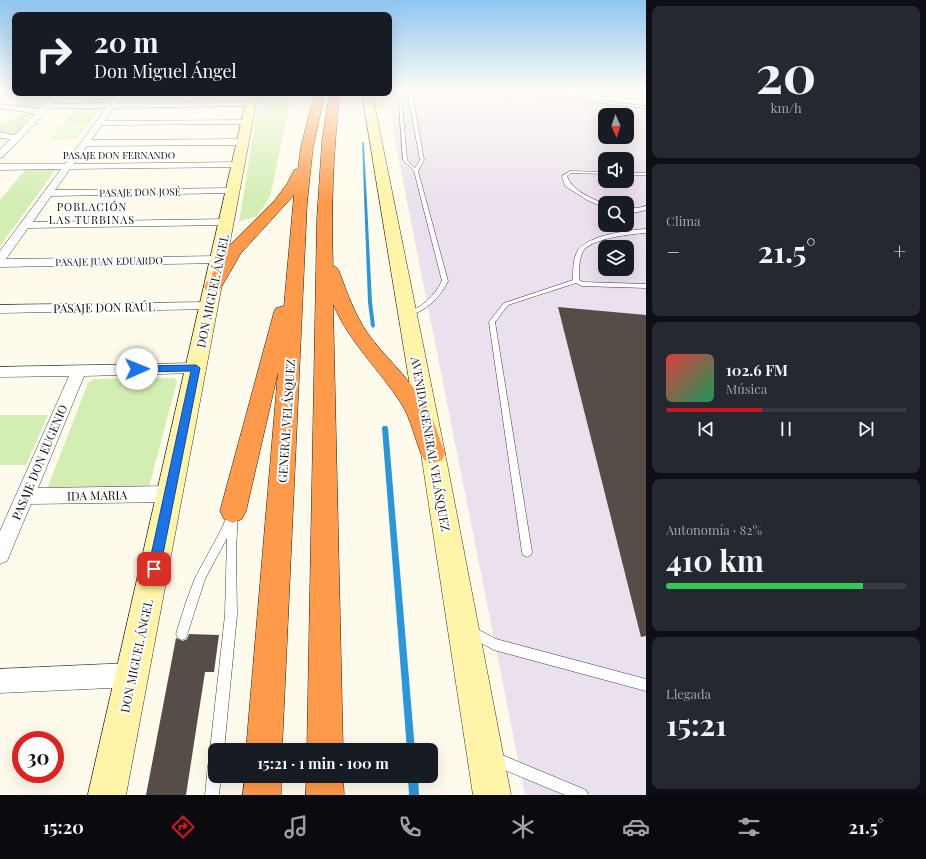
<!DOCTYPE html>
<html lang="es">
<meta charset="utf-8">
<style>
:root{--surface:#171b24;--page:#242831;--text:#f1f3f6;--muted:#9ea1a6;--line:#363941;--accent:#ca1722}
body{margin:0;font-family:"Playfair Display",serif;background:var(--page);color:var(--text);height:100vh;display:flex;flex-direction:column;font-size:15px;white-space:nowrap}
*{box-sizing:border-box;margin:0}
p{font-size:13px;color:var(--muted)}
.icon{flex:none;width:22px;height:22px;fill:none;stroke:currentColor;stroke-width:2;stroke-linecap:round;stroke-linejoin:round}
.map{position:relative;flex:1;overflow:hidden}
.panel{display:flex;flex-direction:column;gap:6px;padding:6px;background:#0d0f14;width:280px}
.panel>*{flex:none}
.guide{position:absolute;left:12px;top:12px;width:380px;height:84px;border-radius:8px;box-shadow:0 4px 16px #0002;background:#171b24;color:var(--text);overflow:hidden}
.needle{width:26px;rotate:177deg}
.buttons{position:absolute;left:598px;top:108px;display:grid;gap:8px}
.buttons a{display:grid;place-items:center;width:36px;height:36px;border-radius:8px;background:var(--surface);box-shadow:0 4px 16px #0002;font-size:20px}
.speed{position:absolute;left:12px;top:731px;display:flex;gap:8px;font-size:20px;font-weight:700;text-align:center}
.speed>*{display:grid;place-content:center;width:52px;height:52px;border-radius:50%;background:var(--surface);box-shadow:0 4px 16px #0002;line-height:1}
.speed .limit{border:6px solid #d22;background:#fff;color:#111}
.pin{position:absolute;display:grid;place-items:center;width:34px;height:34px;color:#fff;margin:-17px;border-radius:8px;box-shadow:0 2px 6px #0006}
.me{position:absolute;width:44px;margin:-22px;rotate:89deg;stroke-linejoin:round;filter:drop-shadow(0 0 3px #0008)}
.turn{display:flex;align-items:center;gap:14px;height:84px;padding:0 16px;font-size:18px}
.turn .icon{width:52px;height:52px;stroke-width:2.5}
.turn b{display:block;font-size:28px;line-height:34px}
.big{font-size:30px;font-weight:700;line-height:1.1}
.panel .card{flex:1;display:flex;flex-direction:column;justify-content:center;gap:6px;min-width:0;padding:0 14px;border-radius:8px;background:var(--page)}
.panel .dial{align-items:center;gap:0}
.dial b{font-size:52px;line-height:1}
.song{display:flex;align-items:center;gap:12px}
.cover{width:48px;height:48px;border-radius:6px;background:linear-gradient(135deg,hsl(0 70% 55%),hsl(150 70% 35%))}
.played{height:4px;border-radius:2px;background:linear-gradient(90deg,var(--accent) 40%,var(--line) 40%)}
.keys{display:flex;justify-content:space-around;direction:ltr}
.heat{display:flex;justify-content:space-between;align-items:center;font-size:22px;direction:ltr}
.charge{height:6px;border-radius:3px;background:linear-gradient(90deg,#34c759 82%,var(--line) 0)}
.trip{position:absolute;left:208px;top:743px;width:230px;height:40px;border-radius:8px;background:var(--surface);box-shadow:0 4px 16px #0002;font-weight:700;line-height:40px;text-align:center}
.menu{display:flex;height:64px;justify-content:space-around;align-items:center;background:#090b0e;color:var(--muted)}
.menu .icon{width:28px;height:28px}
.menu .on{color:var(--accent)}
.menu b{font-size:18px;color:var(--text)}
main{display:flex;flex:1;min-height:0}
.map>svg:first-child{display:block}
.industrial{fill:#ebe0ed;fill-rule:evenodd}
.green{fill:#d2eeb2}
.pitch{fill:#e4f4c5}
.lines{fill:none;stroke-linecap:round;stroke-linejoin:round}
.stream{fill:#2b97db;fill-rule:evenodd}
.building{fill:#564d48}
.lane-casing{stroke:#404040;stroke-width:1}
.street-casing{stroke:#404040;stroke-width:1}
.secondary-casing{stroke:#2f2f2f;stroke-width:1}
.highway-casing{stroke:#1e1e1e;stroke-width:1}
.lane{fill:#fff;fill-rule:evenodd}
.street{fill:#fff;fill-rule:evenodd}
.secondary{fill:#fff4a7;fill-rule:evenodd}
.highway{fill:#ff9a4a;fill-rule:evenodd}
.route{fill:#1a73e8;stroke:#114b97}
.labels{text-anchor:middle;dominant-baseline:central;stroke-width:4;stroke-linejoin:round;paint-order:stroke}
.far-street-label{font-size:10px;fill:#0d0d0d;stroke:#fff}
.far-neighbourhood-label{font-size:11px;letter-spacing:1px;fill:#0d0d0d;stroke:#fff}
.street-label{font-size:12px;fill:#0d0d0d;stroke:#fff}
</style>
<main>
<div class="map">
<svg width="646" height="795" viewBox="0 0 646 795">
<rect width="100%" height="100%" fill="#fffbec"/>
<path class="industrial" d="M390,91H531L646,104V795H525L394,136ZM605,115H627V137H605ZM605,159H627V181H605ZM605,203H627V225H605ZM605,247H627V269H605Z"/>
<path class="green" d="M42,93H54L37,110L13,106Z
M90,93H113L105,104H80Z
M260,93H292L270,197L257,216L239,222Z
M77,107H101L89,124H63Z
M28,112L35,113L13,137L0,134V125Z
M56,169L0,246V200L25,170Z
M174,378L177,381L149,487L47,489L88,383L94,379Z
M0,415H48L26,465H0Z"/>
<path class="pitch" d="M61,125H87L77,139L50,140Z"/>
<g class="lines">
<path class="stream" d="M363,142L364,143L372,302L375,326L373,328L371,326L368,302L362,143Z
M383,426H387L388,428L415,750H407L382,428Z
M408,776H418L419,795H409Z"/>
</g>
<path class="building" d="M558,307L646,315V636L641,637Z
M189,634L219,635L214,672H205L186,795H146L176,638L183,641L187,639Z"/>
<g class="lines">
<defs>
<path id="lane" d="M398,91H402L401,92L407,160L415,168L420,160L408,94L413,91H417L412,94L424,160L418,171L448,281C440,298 426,311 408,316L405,314L406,313C422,307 434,297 442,281L414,171L403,160Z
M461,91H471L508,95L506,96Z
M498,91H507L646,106V108Z
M570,171L605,172V174L571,173L567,176C572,191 591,198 605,204V208L587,200L565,186L562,176Z
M627,173H646V175H627Z
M646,206V210L638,212H627V208H638Z
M646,229V233C631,234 594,238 584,250C579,257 579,269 579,277V280L583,282L646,284V288L582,286L576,283L508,305L495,322L532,552L531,555L527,557L523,555L522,552L489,322L504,303L573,280C573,270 573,258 578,250C589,235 629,230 646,229Z
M233,508L236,509L238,512L236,551L237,615L224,750H215V756L212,755L210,750L225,615L227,538L205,579L186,638L182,640L178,638L176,634L186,602L195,578L222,528L230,509Z
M472,626L496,639L646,679V691L494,650L468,636L466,632L468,628Z
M495,752L586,790L588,795H565L490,764L488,759L490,754Z
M215,758V776H221L219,795H205L208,765L210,760Z"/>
<path id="street" d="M56,93H64L54,104L110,103L117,93H125L118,103L250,102L254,104L250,106L114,108L105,121L247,120L251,122L247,124L102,125L91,140L243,139L247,142L243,145L87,146L74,164L238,162L243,165L241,167L70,169L55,190L232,188L236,189L237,191L236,193L51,196L33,222L226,219L231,222L226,225L28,228L6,259L218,256L222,257L224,260L222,263L0,267V251L61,169L0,170V164H65L106,108H50L3,157L0,158V150L10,139L0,138V132L14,135L36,114L0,108V104L40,109Z
M209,302L214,303L216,306L214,309L0,313V305Z
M196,363L201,364L204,368L201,372L196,373L84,376L38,488L170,486L177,488L179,494L177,500L170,502L31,504L7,561L0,564V531L69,376L0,377V367Z
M132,663L140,667L144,675L140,683L132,687L0,693V669Z"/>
<path id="secondary" d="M579,91H611L646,94V100L584,94Z
M248,93H258L126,795H88Z
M362,93H372L445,453L511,795H473L421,453Z"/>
<path id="highway" d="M315,93H325L313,147L307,203L282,750H246L278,372L246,511L242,519L233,523L224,519L220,511L274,312L276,308L284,306L294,195L241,253L219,291L213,292L207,291L204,287L229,246L275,200L287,184L294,170L298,169L301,147Z
M330,93H340C333,152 331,207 333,267H336L339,271C347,293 355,315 368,334C385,357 407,376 422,400C433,416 438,435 445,453L442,460L433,463L424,460C415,442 412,420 401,403C379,369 349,342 333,304L343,750H307L317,219L322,142Z
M245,776H281V795H243Z
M307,776H343L344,795H306Z"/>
</defs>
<use href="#lane" class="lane-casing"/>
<use href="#street" class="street-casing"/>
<use href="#secondary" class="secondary-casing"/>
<use href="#highway" class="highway-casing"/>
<use href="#lane" class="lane"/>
<use href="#street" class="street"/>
<use href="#secondary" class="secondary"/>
<use href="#highway" class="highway"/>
</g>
<linearGradient id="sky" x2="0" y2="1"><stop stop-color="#8fc5f0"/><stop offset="0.45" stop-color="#fffdf6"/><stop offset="1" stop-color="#fffdf6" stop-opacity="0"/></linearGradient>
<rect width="646" height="202" fill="url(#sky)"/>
<path class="route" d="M196,365L200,368L160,569L158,573L154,575L150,573L148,569L191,371L137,372L133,369L137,366Z"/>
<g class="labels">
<g class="far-street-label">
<text x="119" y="155">PASAJE DON FERNANDO</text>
<text transform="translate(140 192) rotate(-1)">PASAJE DON JOSÉ</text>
<text transform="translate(109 261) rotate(-1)">PASAJE JUAN EDUARDO</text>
</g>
<g class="far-neighbourhood-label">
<text x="92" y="206">POBLACIÓN<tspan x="92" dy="13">LAS TURBINAS</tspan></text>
</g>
<g class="street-label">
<text transform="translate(212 291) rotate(-78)">DON MIGUEL ÁNGEL</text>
<text transform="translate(104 307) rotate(-1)">PASAJE DON RAÚL</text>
<text transform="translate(286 421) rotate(-86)">GENERAL VELÁSQUEZ</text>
<text transform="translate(431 444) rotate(80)">AVENIDA GENERAL VELÁSQUEZ</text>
<text transform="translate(39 462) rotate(-67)">PASAJE DON EUGENIO</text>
<text transform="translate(97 495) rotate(-1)">IDA MARIA</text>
<text transform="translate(136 656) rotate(-78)">DON MIGUEL ÁNGEL</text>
</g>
</g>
</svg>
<div class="buttons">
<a><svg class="needle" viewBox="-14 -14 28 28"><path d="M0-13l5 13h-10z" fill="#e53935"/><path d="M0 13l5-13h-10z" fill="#9ea1a6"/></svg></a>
<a><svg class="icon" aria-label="sound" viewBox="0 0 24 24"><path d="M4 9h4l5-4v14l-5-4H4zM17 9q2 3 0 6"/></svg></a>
<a><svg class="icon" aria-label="search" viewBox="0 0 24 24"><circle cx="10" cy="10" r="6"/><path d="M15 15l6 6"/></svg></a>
<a><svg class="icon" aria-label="layers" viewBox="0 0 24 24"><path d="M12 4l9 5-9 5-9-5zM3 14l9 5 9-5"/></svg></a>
</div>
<div class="speed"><div class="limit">30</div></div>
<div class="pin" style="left:154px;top:569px;background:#d93025"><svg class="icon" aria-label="arrive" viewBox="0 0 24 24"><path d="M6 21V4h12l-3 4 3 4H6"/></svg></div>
<svg class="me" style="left:137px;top:369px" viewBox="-20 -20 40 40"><circle r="19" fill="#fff"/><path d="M0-13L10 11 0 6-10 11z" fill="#1a73e8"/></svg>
<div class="trip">15:21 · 1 min · 100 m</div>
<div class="guide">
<div class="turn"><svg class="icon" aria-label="right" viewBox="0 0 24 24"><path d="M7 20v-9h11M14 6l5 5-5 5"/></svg><div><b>20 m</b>Don Miguel Ángel</div></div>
</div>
</div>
<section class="panel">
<div class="card dial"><b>20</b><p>km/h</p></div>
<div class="card"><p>Clima</p>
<div class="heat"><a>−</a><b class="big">21.5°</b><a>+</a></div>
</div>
<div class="card">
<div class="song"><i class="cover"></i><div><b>102.6 FM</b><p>Música</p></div></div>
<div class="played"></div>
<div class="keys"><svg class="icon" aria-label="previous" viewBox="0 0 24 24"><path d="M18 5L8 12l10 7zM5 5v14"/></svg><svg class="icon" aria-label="pause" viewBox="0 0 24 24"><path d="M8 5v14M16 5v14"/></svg><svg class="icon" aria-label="next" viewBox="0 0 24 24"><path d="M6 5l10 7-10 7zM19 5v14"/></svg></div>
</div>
<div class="card"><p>Autonomía · 82%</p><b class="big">410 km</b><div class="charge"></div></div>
<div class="card"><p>Llegada</p><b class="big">15:21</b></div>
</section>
</main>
<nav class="menu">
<b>15:20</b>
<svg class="icon on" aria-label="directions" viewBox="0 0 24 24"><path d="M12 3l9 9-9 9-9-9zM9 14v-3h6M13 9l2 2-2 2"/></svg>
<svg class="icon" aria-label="music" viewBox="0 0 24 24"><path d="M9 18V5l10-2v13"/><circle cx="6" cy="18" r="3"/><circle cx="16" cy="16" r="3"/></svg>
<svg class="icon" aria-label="phone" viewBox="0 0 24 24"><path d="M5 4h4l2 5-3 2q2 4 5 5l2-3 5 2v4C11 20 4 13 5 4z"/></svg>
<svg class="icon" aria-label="climate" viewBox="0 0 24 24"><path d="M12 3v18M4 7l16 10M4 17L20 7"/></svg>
<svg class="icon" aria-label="car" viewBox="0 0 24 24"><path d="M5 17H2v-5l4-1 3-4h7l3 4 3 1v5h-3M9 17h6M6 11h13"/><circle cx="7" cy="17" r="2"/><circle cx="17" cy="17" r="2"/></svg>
<svg class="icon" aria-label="filters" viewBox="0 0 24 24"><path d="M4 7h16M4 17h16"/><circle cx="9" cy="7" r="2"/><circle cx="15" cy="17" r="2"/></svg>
<b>21.5°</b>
</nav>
